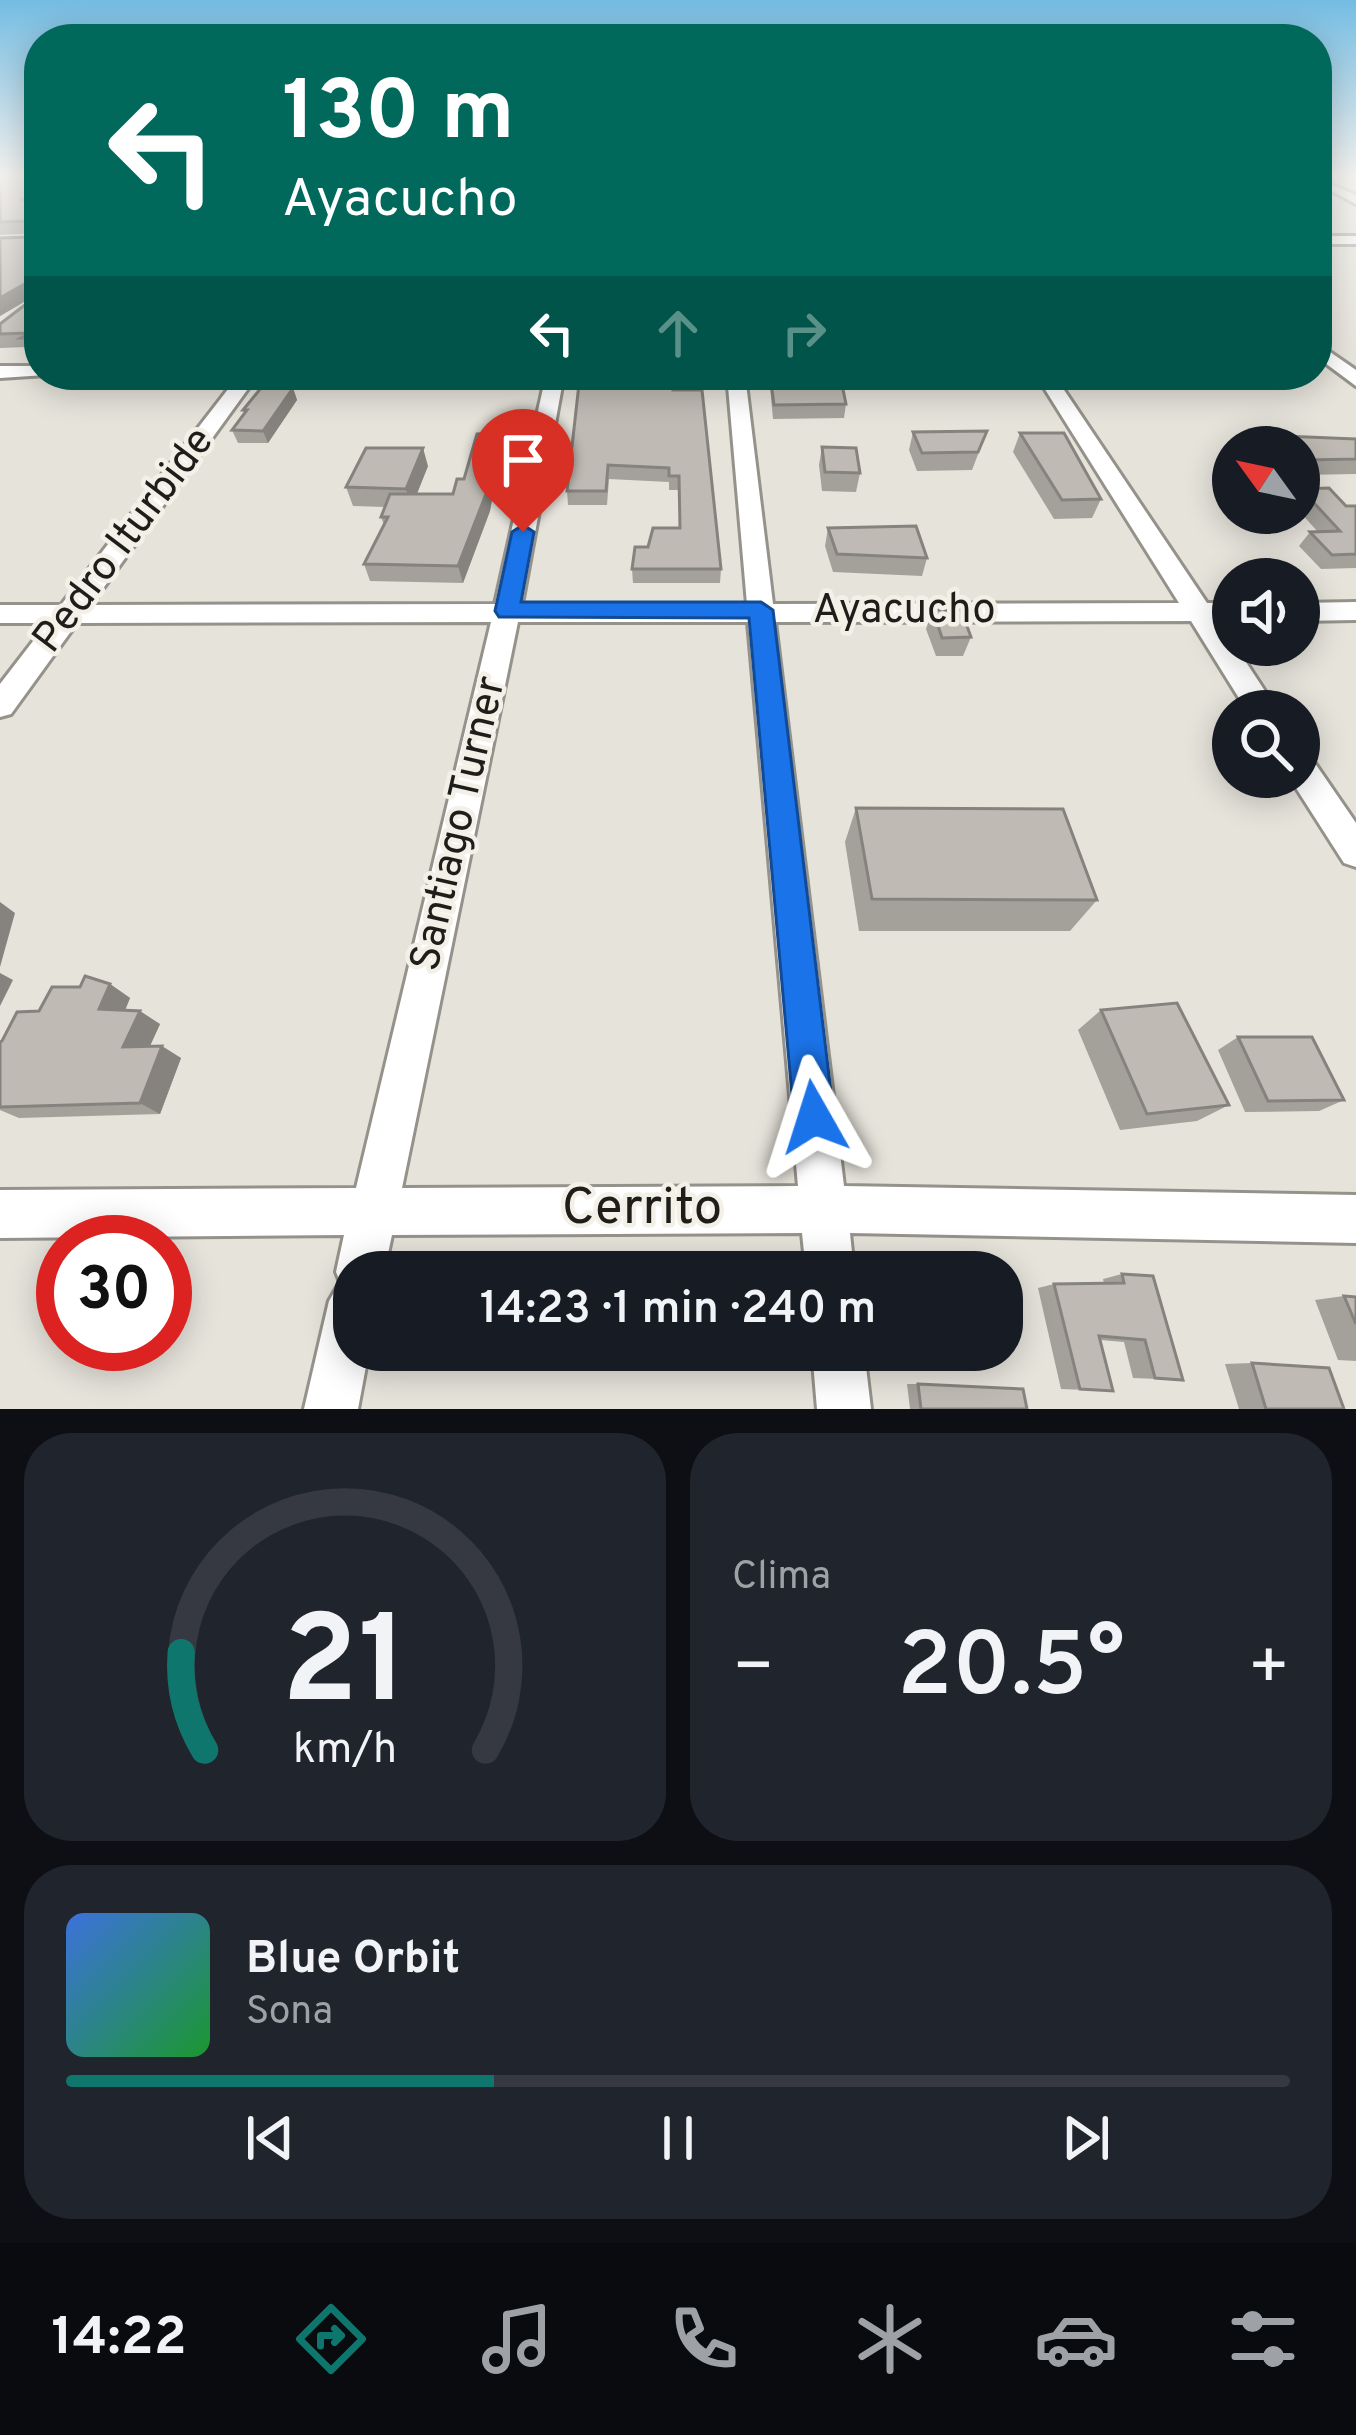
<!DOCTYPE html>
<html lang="es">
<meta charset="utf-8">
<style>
:root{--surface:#171b24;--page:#20242c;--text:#f1f3f6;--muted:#9ea1a6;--line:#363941;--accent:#0f766e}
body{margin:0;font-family:Overpass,sans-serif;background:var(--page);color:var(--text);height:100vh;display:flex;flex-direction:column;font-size:45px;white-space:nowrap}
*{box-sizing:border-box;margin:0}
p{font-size:39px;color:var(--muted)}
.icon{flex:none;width:66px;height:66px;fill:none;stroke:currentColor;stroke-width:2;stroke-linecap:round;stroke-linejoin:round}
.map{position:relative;height:1409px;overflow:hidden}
.panel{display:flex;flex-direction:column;gap:24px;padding:24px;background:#0d0f14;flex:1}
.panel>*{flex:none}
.banner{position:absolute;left:24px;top:24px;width:1308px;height:366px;border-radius:48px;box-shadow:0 6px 30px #0003;background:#00695c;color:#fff;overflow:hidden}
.needle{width:78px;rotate:303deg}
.buttons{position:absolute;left:1212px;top:426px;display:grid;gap:24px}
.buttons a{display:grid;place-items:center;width:108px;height:108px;border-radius:50%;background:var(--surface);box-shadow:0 6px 30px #0003;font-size:60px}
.speed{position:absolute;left:36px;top:1215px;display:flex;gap:24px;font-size:60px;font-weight:700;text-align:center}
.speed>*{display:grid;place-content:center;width:156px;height:156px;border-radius:50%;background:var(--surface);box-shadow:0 6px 30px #0003;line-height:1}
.speed .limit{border:18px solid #d22;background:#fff;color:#111}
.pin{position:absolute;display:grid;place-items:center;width:102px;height:102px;color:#fff;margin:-123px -51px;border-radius:50% 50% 50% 0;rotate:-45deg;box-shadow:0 0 12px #0007}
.pin .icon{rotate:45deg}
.me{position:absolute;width:132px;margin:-66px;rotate:354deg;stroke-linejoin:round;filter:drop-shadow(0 0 9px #0008)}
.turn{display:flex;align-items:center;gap:42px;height:252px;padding:0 60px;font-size:54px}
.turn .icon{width:156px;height:156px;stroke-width:2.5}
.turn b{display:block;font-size:84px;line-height:102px}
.lanes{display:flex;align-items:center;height:114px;padding:0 60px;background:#0003;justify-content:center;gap:60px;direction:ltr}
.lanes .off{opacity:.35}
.big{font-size:90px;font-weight:600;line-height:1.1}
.panel .card{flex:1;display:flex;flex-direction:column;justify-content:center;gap:18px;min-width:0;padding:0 42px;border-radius:48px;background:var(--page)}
.panel .dial{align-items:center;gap:0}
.dial svg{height:312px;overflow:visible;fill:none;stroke:var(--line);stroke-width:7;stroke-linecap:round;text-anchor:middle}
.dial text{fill:var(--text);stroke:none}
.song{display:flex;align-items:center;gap:36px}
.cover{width:144px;height:144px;border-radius:18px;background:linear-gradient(135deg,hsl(220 70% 55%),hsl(130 70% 35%))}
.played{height:12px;border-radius:6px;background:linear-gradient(90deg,var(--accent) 35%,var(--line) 35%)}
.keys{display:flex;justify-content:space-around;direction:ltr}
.heat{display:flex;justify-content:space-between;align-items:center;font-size:66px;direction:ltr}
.panel .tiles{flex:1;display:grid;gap:24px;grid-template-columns:1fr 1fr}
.card:last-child{grid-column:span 2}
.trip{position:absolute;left:333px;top:1251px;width:690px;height:120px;border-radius:48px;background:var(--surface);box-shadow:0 6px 30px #0003;font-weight:600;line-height:120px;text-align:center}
.dock{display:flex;height:192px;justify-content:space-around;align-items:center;background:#090b0e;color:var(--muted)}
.dock .icon{width:84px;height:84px}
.dock .selected{color:var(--accent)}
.dock b{font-size:54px;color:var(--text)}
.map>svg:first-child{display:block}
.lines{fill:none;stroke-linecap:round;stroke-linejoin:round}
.minor-casing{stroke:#95928b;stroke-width:6}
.minor{fill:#fff;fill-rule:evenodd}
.wall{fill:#a4a19b}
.shaded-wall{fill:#86837e}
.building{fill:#bfbbb4;stroke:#86837e;stroke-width:3}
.route{fill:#1a73e8;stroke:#114b97;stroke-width:3}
.labels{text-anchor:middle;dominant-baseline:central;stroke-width:9;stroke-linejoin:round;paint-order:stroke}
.street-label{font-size:42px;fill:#1e1d1a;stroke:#f3f0e8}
.near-street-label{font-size:51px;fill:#1e1d1a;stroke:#f3f0e8}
</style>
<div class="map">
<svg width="1356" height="1409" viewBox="0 0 1356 1409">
<rect width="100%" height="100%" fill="#e6e3db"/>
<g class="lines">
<defs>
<path id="minor" d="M1317,178L1356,195V204L1317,183Z
M1317,236H1356V244H1317Z
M1317,343L1356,370V386L1317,357Z
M0,366H39V375H46L0,378Z
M239,375H258L91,605L495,604L546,375H564L522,604H747L727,375H745L773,604L1179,603L1036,375H1054L1207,603H1233V621H1219L1278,711H1247L1191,621L775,622L844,1186L1356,1195V1243L850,1233L854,1272H806L802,1233L392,1235L384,1272H354V1350H369L358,1409H304L329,1301L340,1282L336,1272L344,1235L0,1238V1190L356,1188L491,622L77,623L11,714L0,717V684L47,623H0V605H61ZM518,622H748L798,1186L402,1188Z
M1356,602V620L1299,621V603Z
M1299,752L1310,756L1356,823V867L1344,863L1289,777H1299Z
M812,1350H864L871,1409H817Z"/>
</defs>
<use href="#minor" class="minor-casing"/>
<use href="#minor" class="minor"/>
</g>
<path class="wall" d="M0,178H39V352L30,351L27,347L0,348V334L34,296L0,316V238L32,237L37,233L0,235Z
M675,375L674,390L721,569L720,583H633L632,569L648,547L680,528L679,490H669V482L609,479L607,505H568L567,491Z
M769,375H840L846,404L844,418L773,419Z
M293,388L297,400L268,443H238L232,430L245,414L243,410Z
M987,431L972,470L917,471L909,450L913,432Z
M1020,433L1101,499L1092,518L1054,519L1013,452Z
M1283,436L1356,439V474L1299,475V447H1275Z
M822,447L860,473L856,492L822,491L819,465Z
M501,450L490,511L463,583L370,581L364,564L384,525L381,517L385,507L353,506L346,487L428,466L417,494H453L464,479Z
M1301,489L1346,506H1356V568L1321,569L1299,546L1310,532H1318L1299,511Z
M828,528L927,558L922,576L833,572L825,546Z
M933,610L971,637L963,656H936L926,629Z
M856,808L1097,900L1070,931H859L845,842Z
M110,984L130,998L125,1010L160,1024L150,1046L181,1058L160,1114L19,1118L0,1110V1042L39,1011L80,987Z
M1101,1010L1229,1105L1197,1121L1120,1130L1078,1030Z
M1238,1037L1344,1100L1319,1111L1245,1112L1218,1050Z
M1122,1274L1183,1380L1133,1378L1124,1342L1100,1340L1113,1391L1061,1389L1038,1288L1054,1284L1104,1283L1103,1279Z
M1344,1296L1356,1297V1361L1338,1360L1315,1300Z
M1252,1363L1344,1409H1239L1225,1364Z
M907,1384H918L1027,1409H910Z"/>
<path class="shaded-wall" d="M39,191V205L21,200Z
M35,278L39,293L0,316V298Z
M293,388L297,400L268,443L263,431Z
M498,433L501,450L490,511L463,583L458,566Z
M423,448L428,466L411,508L406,489Z
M0,902L15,913L0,967Z
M0,973L13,980L0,1006Z
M110,984L130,998L120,1023L99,1009Z
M140,1011L160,1024L144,1059L123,1047Z
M162,1046L181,1058L160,1114L140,1103Z"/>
<path class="building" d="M0,178H39V191L21,200H39V325L29,333L0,334V324L34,298L35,278L0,298V238L32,237L37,233L32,221L0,222Z
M39,328V338H21Z
M580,375H674L673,390H702L721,569H632L635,547H648L653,528H680L679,476H669V468L608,465L606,491H567Z
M770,375H840L846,404L774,405Z
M261,388H293L263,431L232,430L247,410H243Z
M987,431L978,452L922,453L913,432Z
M498,433L486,494L458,566L364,564L388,517H381L390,494H453L457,479H464L477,434Z
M1020,433H1064L1101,499L1062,500Z
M1283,436L1356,439V459L1306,460L1299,453V447H1294Z
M822,447L856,448L860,473L825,472Z
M366,448H423L406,489L346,487Z
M1329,488L1346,506H1356V554L1332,555L1310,532L1340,531L1301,489Z
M916,526L927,558L837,554L828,528Z
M933,610H961L971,637L942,638Z
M856,808L1063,809L1097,900L872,899Z
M85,976L110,984L99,1009L140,1011L123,1047L162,1046L140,1103L0,1107V1042L2,1041L17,1012L39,1011L52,987H80Z
M1177,1003L1229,1105L1147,1114L1101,1010Z
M1238,1037H1312L1344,1100L1268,1101Z
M974,1263L976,1272H933L932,1264Z
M1122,1274L1153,1276L1183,1380L1155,1378L1145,1340L1099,1336L1113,1391L1080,1389L1054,1284L1124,1283Z
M1344,1296L1356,1297V1324Z
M1252,1363L1329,1368L1344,1409H1266Z
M918,1384L1023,1389L1027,1409H921Z"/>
<linearGradient id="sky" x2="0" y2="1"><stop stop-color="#74bce2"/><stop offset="0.47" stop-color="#f4f2ef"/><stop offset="1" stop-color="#f4f2ef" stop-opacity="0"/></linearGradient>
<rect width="1356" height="375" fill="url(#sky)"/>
<path class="route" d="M523,525L534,532L521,602H761L773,610L834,1117L828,1131L814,1137L800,1131L794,1117L749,618L499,617L495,611L512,532Z"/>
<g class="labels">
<g class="street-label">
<text transform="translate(125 541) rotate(-53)">Pedro Iturbide</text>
<text x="904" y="611">Ayacucho</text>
<text transform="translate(460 824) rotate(-77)">Santiago Turner</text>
</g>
<g class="near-street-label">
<text x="642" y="1210">Cerrito</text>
</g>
</g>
</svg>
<div class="buttons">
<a><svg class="needle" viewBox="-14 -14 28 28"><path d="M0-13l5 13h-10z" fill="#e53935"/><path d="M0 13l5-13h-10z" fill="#9ea1a6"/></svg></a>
<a><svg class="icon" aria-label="sound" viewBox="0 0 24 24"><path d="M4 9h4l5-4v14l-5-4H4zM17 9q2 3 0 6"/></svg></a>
<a><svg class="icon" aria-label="search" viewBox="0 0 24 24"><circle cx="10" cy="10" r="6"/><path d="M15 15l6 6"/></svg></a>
</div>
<div class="speed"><div class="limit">30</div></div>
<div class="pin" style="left:523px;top:532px;background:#d93025"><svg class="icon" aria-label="arrive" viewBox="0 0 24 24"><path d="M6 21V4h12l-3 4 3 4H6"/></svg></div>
<svg class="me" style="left:814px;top:1117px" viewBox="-20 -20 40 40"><path d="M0-17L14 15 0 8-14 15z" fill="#1a73e8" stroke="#fff" stroke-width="4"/></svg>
<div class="trip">14:23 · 1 min · 240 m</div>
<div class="banner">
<div class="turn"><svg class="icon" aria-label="left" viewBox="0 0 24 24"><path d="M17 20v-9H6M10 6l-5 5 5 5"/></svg><div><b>130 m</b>Ayacucho</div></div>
<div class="lanes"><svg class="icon" aria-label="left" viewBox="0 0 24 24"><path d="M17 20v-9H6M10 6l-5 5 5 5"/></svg><svg class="icon off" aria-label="ahead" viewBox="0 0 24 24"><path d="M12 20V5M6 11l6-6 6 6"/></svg><svg class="icon off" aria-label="right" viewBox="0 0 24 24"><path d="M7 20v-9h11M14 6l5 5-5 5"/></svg></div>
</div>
</div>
<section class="panel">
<div class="tiles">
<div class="card dial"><svg viewBox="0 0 100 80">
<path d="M14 69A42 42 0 1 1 86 69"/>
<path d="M14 69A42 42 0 0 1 8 44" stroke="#0f766e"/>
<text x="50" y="56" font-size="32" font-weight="700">21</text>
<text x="50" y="72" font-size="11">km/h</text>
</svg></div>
<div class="card"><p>Clima</p>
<div class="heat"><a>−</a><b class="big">20.5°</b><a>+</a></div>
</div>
<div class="card">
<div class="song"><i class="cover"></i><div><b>Blue Orbit</b><p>Sona</p></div></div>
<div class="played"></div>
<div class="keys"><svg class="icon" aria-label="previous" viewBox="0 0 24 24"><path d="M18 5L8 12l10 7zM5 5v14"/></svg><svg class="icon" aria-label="pause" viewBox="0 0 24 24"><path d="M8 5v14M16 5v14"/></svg><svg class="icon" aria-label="next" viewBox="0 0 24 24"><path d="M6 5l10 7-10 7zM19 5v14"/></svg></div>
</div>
</div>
</section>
<nav class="dock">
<b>14:22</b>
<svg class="icon selected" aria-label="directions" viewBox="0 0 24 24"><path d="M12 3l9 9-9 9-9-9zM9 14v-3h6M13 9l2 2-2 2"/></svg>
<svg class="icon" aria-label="music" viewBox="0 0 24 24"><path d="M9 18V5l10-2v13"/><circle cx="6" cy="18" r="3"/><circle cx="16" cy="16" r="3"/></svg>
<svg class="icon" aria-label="phone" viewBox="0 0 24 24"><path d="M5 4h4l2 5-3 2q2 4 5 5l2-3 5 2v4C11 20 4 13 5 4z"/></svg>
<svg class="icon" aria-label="climate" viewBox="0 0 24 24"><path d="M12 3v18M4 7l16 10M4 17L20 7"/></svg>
<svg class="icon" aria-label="car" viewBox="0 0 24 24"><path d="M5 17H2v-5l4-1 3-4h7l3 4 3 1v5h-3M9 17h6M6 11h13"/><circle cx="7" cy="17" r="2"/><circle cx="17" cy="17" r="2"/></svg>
<svg class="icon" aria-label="filters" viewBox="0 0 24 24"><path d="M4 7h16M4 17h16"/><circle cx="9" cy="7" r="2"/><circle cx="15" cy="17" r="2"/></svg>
</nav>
